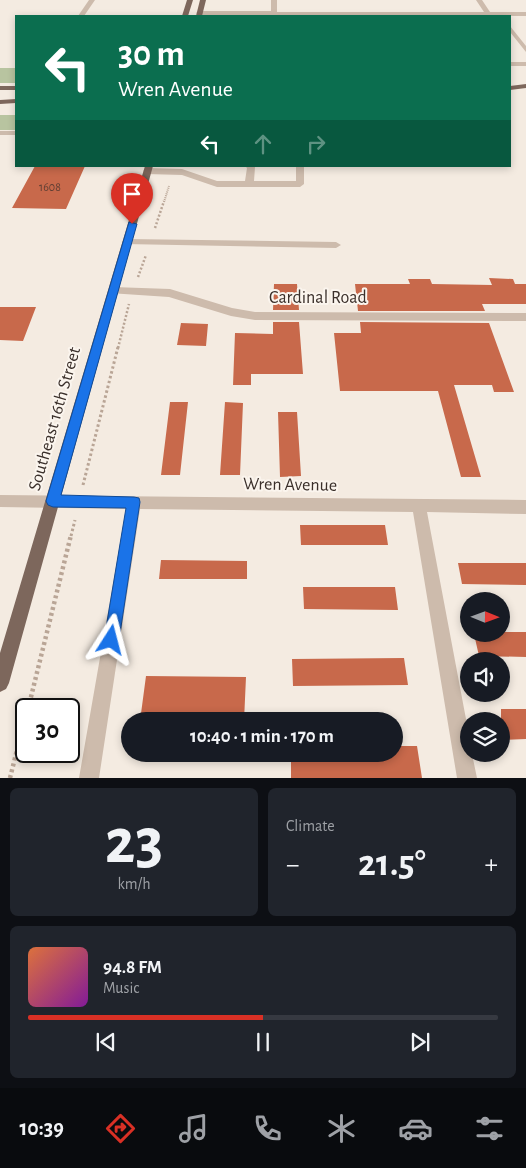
<!DOCTYPE html>
<meta charset="utf-8">
<style>
:root{--surface:#171b24;--page:#20242c;--text:#f1f3f6;--muted:#9ea1a6;--line:#363941;--accent:#d93025}
body{margin:0;font-family:"Alegreya Sans",sans-serif;background:var(--page);color:var(--text);height:100vh;display:flex;flex-direction:column;font-size:19px;white-space:nowrap}
*{box-sizing:border-box;margin:0}
p{font-size:16px;color:var(--muted)}
.icon{flex:none;width:28px;height:28px;fill:none;stroke:currentColor;stroke-width:2;stroke-linecap:round;stroke-linejoin:round}
.map{position:relative;height:778px;overflow:hidden}
.drawer{display:flex;flex-direction:column;gap:10px;padding:10px;background:#0d0f14;flex:1}
.drawer>*{flex:none}
.banner{position:absolute;left:15px;top:15px;width:496px;height:152px;border-radius:0px;box-shadow:0 2px 8px #0003;background:#0b6e4f;color:#fff;overflow:hidden}
.needle{width:32px;rotate:91deg}
.controls{position:absolute;left:460px;top:592px;display:grid;gap:10px}
.controls a{display:grid;place-items:center;width:50px;height:50px;border-radius:50%;background:var(--surface);box-shadow:0 2px 8px #0003;font-size:25px}
.speed{position:absolute;left:15px;top:698px;display:flex;gap:10px;font-size:25px;font-weight:700;text-align:center}
.speed>*{display:grid;place-content:center;width:65px;height:65px;border-radius:50%;background:var(--surface);box-shadow:0 2px 8px #0003;line-height:1}
.speed .limit{border:2px solid #111;border-radius:8px;background:#fff;color:#111}
.pin{position:absolute;display:grid;place-items:center;width:42px;height:42px;color:#fff;margin:-51px -21px;border-radius:50% 50% 50% 0;rotate:-45deg;box-shadow:0 0 5px #0007}
.pin .icon{rotate:45deg}
.me{position:absolute;width:55px;margin:-28px;rotate:9deg;stroke-linejoin:round;filter:drop-shadow(0 0 4px #0008)}
.turn{display:flex;align-items:center;gap:18px;height:105px;padding:0 20px;font-size:22px}
.turn .icon{width:65px;height:65px;stroke-width:2.5}
.turn b{display:block;font-size:35px;line-height:42px}
.lanes{display:flex;align-items:center;height:48px;padding:0 20px;background:#0003;justify-content:center;gap:25px;direction:ltr}
.lanes .off{opacity:.35}
.big{font-size:38px;font-weight:700;line-height:1.1}
.drawer .tile{flex:1;display:flex;flex-direction:column;justify-content:center;gap:8px;min-width:0;padding:0 18px;border-radius:8px;background:var(--page)}
.drawer .dial{align-items:center;gap:0}
.dial b{font-size:65px;line-height:1}
.song{display:flex;align-items:center;gap:15px}
.cover{width:60px;height:60px;border-radius:8px;background:linear-gradient(135deg,hsl(20 70% 55%),hsl(290 70% 35%))}
.played{height:5px;border-radius:2px;background:linear-gradient(90deg,var(--accent) 50%,var(--line) 50%)}
.keys{display:flex;justify-content:space-around;direction:ltr}
.heat{display:flex;justify-content:space-between;align-items:center;font-size:28px;direction:ltr}
.drawer .tiles{flex:1;display:grid;gap:10px;grid-template-columns:1fr 1fr}
.tile:last-child{grid-column:span 2}
.trip{position:absolute;left:121px;top:712px;width:282px;height:50px;border-radius:25px;background:var(--surface);box-shadow:0 2px 8px #0003;font-weight:700;line-height:50px;text-align:center}
.tabs{display:flex;height:80px;justify-content:space-around;align-items:center;background:#090b0e;color:var(--muted)}
.tabs .icon{width:35px;height:35px}
.tabs .on{color:var(--accent)}
.tabs b{font-size:22px;color:var(--text)}
.map>svg:first-child{display:block}
.green{fill:#b8c4a0}
.building{fill:#c8694b}
.lines{fill:none;stroke-linecap:round;stroke-linejoin:round}
.path-far3{stroke:#b9a596;stroke-width:2;stroke-dasharray:1 1;stroke-linecap:butt}
.path-far2{stroke:#b9a596;stroke-width:2.5;stroke-dasharray:2 2;stroke-linecap:butt}
.path-far1{stroke:#b9a596;stroke-width:3;stroke-dasharray:2.5 2.5;stroke-linecap:butt}
.path{stroke:#b9a596;stroke-width:4.5;stroke-dasharray:3 3;stroke-linecap:butt}
.minor{fill:#cdbbac;fill-rule:evenodd}
.major{fill:#7d675c;fill-rule:evenodd}
.route{fill:#1a73e8;stroke:#114b97}
.labels{text-anchor:middle;dominant-baseline:central;stroke-width:4;stroke-linejoin:round;paint-order:stroke}
.far-number-label{font-size:12px;fill:#5e3e33}
.street-label{font-size:18px;fill:#3b302b;stroke:#fbf5ee}
</style>
<div class="map">
<svg width="526" height="778" viewBox="0 0 526 778">
<rect width="100%" height="100%" fill="#f4ebe1"/>
<path class="green" d="M0,68H16V83H0Z
M0,115H16V130H0Z"/>
<path class="building" d="M35,166H85L66,209L12,208Z
M489,278L513,279L515,284H526V304H482L485,311H358L355,284H410L408,279H430L432,284L492,285Z
M274,284H297L299,310H273Z
M0,307H36L23,341L0,340Z
M273,322H299L303,374H251V385H233L235,333L273,334Z
M360,322L489,323L514,392H494L492,385H454L481,477H461L438,391H340L334,333H361Z
M181,323L208,324L206,346L177,345Z
M170,402H188L180,475H161Z
M225,402L243,403L240,475H220Z
M278,412H297L301,476L280,477Z
M300,525H385L388,545H301Z
M161,560L247,561V579H159Z
M458,563H526V585L462,584Z
M303,587H395L398,610L304,609Z
M501,632H526V657L479,656L474,634H501Z
M404,658L408,685L293,686L292,659Z
M146,676L246,677L244,721H140Z
M501,709H526V739L501,740Z
M395,746H417L422,778H291V754H395Z"/>
<g class="lines">
<path class="path-far3" d="M164,202L169,186"/>
<path class="path-far2" d="M155,228L164,201
M138,277L146,255
M118,348L129,304"/>
<path class="path-far1" d="M83,485L118,347
M71,536L75,520"/>
<path class="path" d="M28,709L71,535
M10,778L26,714"/>
<path class="minor" d="M89,0H95L84,16H78Z
M271,0H277V12H484L476,0H482L490,12H526V16L199,15L196,13L199,11H271Z
M510,26L526,46V52L510,32Z
M510,62H526V66H510Z
M0,131H16V135H0Z
M245,166L255,167L254,181H296V166H304V184L300,187H217L182,175L147,174L143,171L147,168L182,169L217,181H245L247,168Z
M127,239L336,242L341,245L336,248L124,244L122,242Z
M113,287L170,289L232,308L255,312L526,313V321L255,320L231,316L169,297L109,293L108,291Z
M0,495L526,500V514L427,512L469,735V754H472L477,778H457L413,512L140,509L99,778H79L126,509L0,507Z"/>
<path class="major" d="M187,0H193L188,16H182Z
M200,0H206L202,16H196Z
M526,84V88L510,90V86Z
M0,86H16V90H0Z
M16,99V103L0,104V100Z
M145,166H153L9,683L6,689L0,692V653Z"/>
</g>
<path class="route" d="M129,222L137,224L61,495L134,497L139,498L140,502L119,640L117,646L111,648L106,646L104,640L126,508L53,507L48,505L46,501Z"/>
<g class="labels">
<g class="far-number-label">
<text x="50" y="187">1608</text>
</g>
<g class="street-label">
<text x="318" y="298">Cardinal Road</text>
<text transform="translate(55 419) rotate(-74)">Southeast 16th Street</text>
<text transform="translate(290 485) rotate(1)">Wren Avenue</text>
</g>
</g>
</svg>
<div class="controls">
<a><svg class="needle" viewBox="-14 -14 28 28"><path d="M0-13l5 13h-10z" fill="#e53935"/><path d="M0 13l5-13h-10z" fill="#9ea1a6"/></svg></a>
<a><svg class="icon" aria-label="sound" viewBox="0 0 24 24"><path d="M4 9h4l5-4v14l-5-4H4zM17 9q2 3 0 6"/></svg></a>
<a><svg class="icon" aria-label="layers" viewBox="0 0 24 24"><path d="M12 4l9 5-9 5-9-5zM3 14l9 5 9-5"/></svg></a>
</div>
<div class="speed"><div class="limit">30</div></div>
<div class="pin" style="left:132px;top:224px;background:#d93025"><svg class="icon" aria-label="arrive" viewBox="0 0 24 24"><path d="M6 21V4h12l-3 4 3 4H6"/></svg></div>
<svg class="me" style="left:111px;top:640px" viewBox="-20 -20 40 40"><path d="M0-17L14 15 0 8-14 15z" fill="#1a73e8" stroke="#fff" stroke-width="4"/></svg>
<div class="trip">10:40 · 1 min · 170 m</div>
<div class="banner">
<div class="turn"><svg class="icon" aria-label="left" viewBox="0 0 24 24"><path d="M17 20v-9H6M10 6l-5 5 5 5"/></svg><div><b>30 m</b>Wren Avenue</div></div>
<div class="lanes"><svg class="icon" aria-label="left" viewBox="0 0 24 24"><path d="M17 20v-9H6M10 6l-5 5 5 5"/></svg><svg class="icon off" aria-label="ahead" viewBox="0 0 24 24"><path d="M12 20V5M6 11l6-6 6 6"/></svg><svg class="icon off" aria-label="right" viewBox="0 0 24 24"><path d="M7 20v-9h11M14 6l5 5-5 5"/></svg></div>
</div>
</div>
<section class="drawer">
<div class="tiles">
<div class="tile dial"><b>23</b><p>km/h</p></div>
<div class="tile"><p>Climate</p>
<div class="heat"><a>−</a><b class="big">21.5°</b><a>+</a></div>
</div>
<div class="tile">
<div class="song"><i class="cover"></i><div><b>94.8 FM</b><p>Music</p></div></div>
<div class="played"></div>
<div class="keys"><svg class="icon" aria-label="previous" viewBox="0 0 24 24"><path d="M18 5L8 12l10 7zM5 5v14"/></svg><svg class="icon" aria-label="pause" viewBox="0 0 24 24"><path d="M8 5v14M16 5v14"/></svg><svg class="icon" aria-label="next" viewBox="0 0 24 24"><path d="M6 5l10 7-10 7zM19 5v14"/></svg></div>
</div>
</div>
</section>
<nav class="tabs">
<b>10:39</b>
<svg class="icon on" aria-label="directions" viewBox="0 0 24 24"><path d="M12 3l9 9-9 9-9-9zM9 14v-3h6M13 9l2 2-2 2"/></svg>
<svg class="icon" aria-label="music" viewBox="0 0 24 24"><path d="M9 18V5l10-2v13"/><circle cx="6" cy="18" r="3"/><circle cx="16" cy="16" r="3"/></svg>
<svg class="icon" aria-label="phone" viewBox="0 0 24 24"><path d="M5 4h4l2 5-3 2q2 4 5 5l2-3 5 2v4C11 20 4 13 5 4z"/></svg>
<svg class="icon" aria-label="climate" viewBox="0 0 24 24"><path d="M12 3v18M4 7l16 10M4 17L20 7"/></svg>
<svg class="icon" aria-label="car" viewBox="0 0 24 24"><path d="M5 17H2v-5l4-1 3-4h7l3 4 3 1v5h-3M9 17h6M6 11h13"/><circle cx="7" cy="17" r="2"/><circle cx="17" cy="17" r="2"/></svg>
<svg class="icon" aria-label="filters" viewBox="0 0 24 24"><path d="M4 7h16M4 17h16"/><circle cx="9" cy="7" r="2"/><circle cx="15" cy="17" r="2"/></svg>
</nav>
